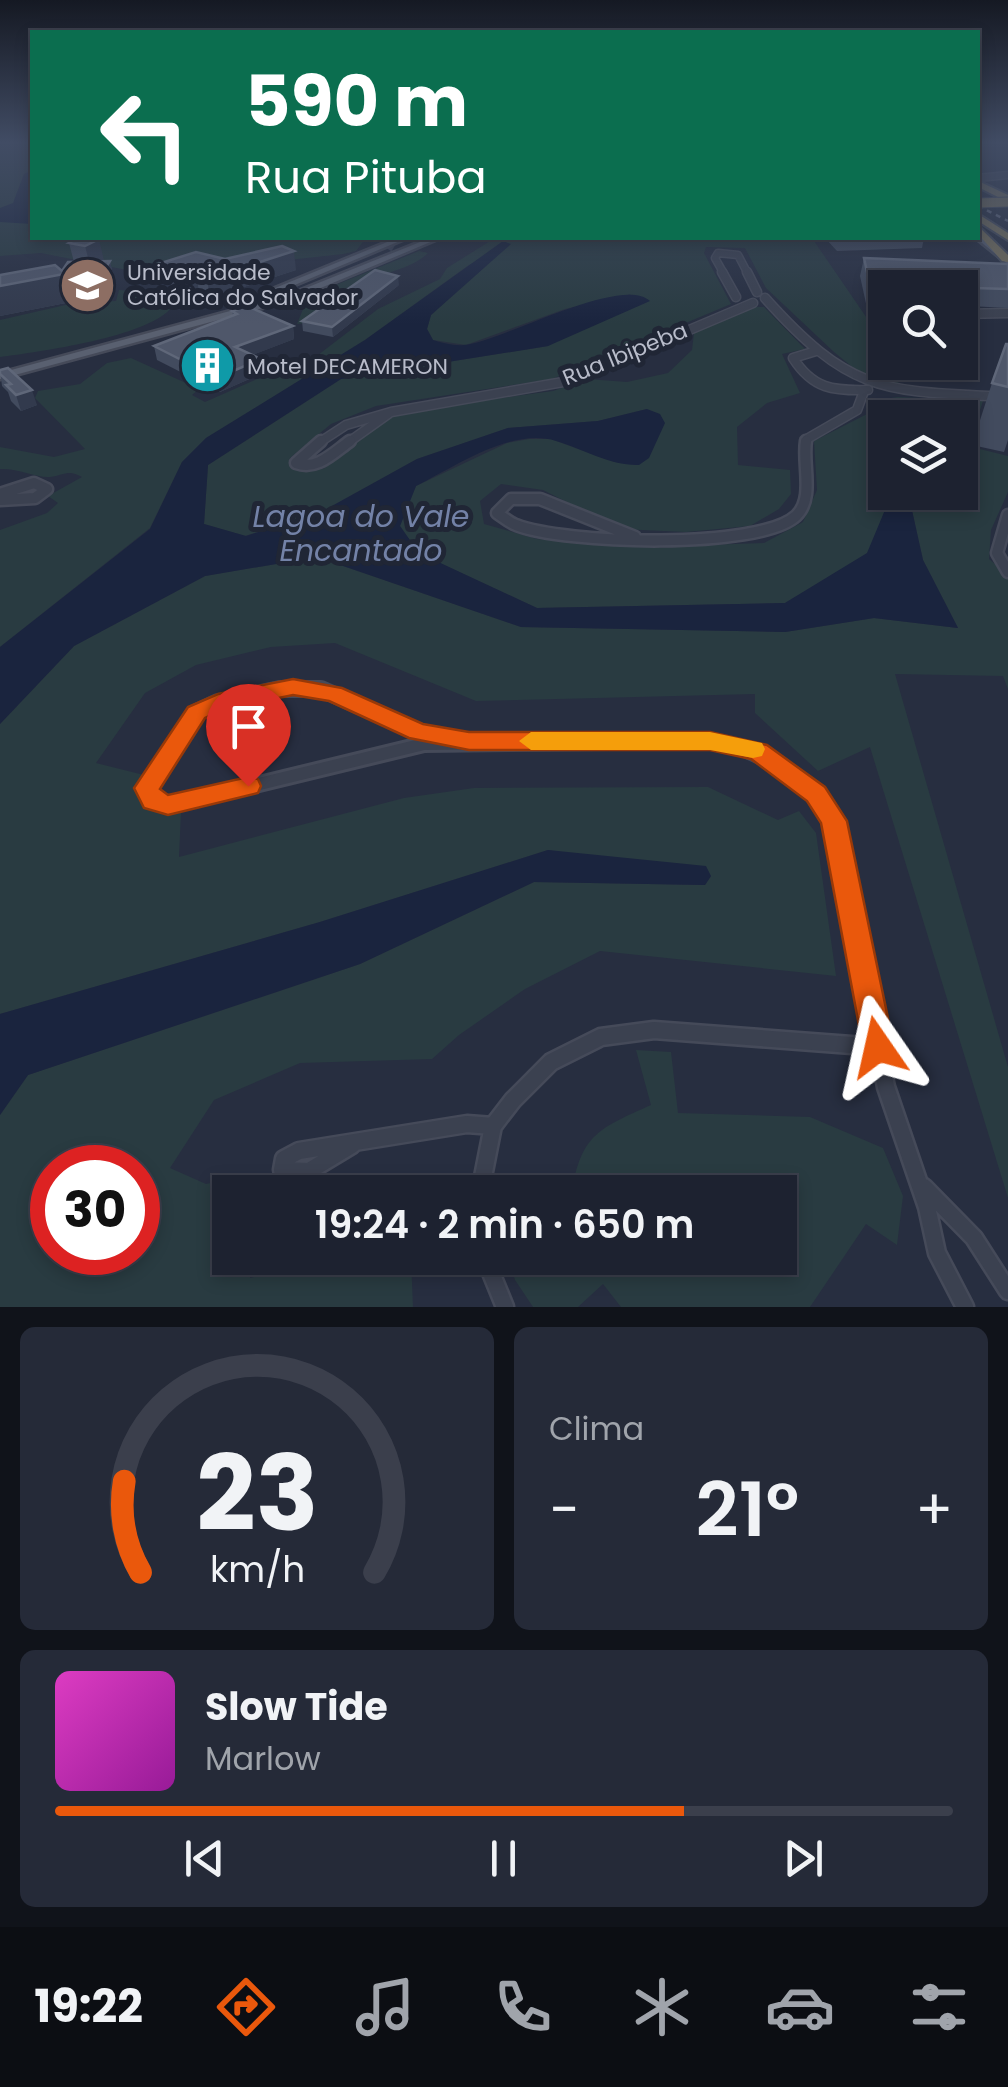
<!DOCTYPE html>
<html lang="pt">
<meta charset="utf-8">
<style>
:root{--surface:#1d2230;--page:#252a38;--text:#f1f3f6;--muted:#a0a4ab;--line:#3b3f4c;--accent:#ea580c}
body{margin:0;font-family:Poppins,sans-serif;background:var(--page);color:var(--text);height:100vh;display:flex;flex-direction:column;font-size:38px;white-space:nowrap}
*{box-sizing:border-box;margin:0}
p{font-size:32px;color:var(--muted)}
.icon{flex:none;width:55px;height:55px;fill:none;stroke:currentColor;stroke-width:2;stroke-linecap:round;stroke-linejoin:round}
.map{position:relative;height:1307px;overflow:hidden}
.side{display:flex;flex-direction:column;gap:20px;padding:20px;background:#10131a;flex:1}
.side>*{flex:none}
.guide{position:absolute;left:30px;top:30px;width:950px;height:210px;border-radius:0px;box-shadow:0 5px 15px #0003,0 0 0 2px var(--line);background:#0b6e4f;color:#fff;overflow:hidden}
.controls{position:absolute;left:868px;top:270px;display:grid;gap:20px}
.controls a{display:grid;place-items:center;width:110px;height:110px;border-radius:0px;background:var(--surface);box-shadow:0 5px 15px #0003,0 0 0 2px var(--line);font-size:50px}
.speed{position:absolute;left:30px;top:1145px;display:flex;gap:20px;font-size:50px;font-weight:700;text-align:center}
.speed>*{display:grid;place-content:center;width:130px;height:130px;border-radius:50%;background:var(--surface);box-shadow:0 5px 15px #0003,0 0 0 2px var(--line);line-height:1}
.speed .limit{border:15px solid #d22;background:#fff;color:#111}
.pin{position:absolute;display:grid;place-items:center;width:85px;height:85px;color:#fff;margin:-102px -42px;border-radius:50% 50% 50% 0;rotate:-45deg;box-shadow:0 0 10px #0007}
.pin .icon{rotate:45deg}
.me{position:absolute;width:110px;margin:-55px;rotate:349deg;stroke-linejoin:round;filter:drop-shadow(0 0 8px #0008)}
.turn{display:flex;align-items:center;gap:35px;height:210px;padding:0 50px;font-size:45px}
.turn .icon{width:130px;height:130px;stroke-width:2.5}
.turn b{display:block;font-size:70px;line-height:85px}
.big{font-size:75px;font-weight:600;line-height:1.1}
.side .tile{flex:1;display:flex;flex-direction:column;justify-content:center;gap:15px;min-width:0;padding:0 35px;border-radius:15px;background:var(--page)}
.side .dial{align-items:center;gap:0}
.dial svg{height:260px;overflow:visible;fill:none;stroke:var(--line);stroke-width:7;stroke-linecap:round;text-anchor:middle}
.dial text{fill:var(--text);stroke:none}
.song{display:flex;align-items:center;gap:30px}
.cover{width:120px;height:120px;border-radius:15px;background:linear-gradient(135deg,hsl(310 70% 55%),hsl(300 70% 35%))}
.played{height:10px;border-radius:5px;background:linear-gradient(90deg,var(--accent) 70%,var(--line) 70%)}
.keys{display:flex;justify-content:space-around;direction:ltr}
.heat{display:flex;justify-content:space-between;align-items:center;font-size:55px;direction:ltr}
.side .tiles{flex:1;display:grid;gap:20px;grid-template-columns:1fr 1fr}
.tile:last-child{grid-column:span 2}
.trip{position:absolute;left:212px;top:1175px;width:585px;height:100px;border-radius:0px;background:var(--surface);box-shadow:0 5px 15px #0003,0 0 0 2px var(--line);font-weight:600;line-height:100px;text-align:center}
.tab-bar{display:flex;height:160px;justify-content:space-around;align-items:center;background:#0c0e13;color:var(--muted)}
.tab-bar .icon{width:70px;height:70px}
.tab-bar .selected{color:var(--accent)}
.tab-bar b{font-size:45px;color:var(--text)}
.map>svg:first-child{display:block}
.green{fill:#293b41;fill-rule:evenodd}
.water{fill:#1a243e}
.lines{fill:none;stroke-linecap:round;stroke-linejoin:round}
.major-tunnel{stroke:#3d4355;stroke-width:8;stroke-dasharray:8 4;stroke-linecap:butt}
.minor-far4-casing{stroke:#454a59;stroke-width:9}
.minor-far3-casing{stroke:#454a59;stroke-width:11}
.minor-far2-casing{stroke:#454a59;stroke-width:15}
.minor-far1-casing{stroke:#454a59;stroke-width:18}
.minor-casing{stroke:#454a59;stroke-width:21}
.major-casing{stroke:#454a59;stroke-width:5}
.highway-casing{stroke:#434957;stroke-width:4}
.minor-far4{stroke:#3b4150;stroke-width:6}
.minor-far3{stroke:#3b4150;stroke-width:8}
.minor-far2{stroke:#3b4150;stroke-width:10}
.minor-far1{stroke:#3b4150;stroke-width:12}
.minor{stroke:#3b4150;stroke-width:16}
.major{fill:#596070;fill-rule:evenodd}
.highway{fill:#756e59;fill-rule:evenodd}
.rail{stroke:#5d6477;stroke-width:2.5;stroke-dasharray:5 5;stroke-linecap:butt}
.highway-bridge-casing{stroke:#434957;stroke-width:11;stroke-linecap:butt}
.highway-bridge{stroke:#756e59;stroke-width:9}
.wall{fill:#424b5e}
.shaded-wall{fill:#323a4d}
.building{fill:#4f576a;stroke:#5f6779;stroke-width:2.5}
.route{fill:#ea580c;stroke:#983908;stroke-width:2.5}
.slow{fill:#f59e0b}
.labels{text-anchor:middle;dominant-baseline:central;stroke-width:10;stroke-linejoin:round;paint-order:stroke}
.far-poi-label{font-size:22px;fill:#b8bcca;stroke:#202635;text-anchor:start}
.far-street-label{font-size:22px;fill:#b8bcca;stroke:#202635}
.water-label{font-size:30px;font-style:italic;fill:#7382a7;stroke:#202635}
</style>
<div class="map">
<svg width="1008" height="1307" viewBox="0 0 1008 1307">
<rect width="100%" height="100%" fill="#272e40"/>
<path class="green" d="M0,141H32V238H366L356,251L343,254L152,275L41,253L0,256Z
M495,238H812L884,343L885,362L896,363L906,374L897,384L862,375L834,352L766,288L745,248L706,247L704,253L731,304L552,379L376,406L331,424L290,458L296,468L323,469L387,419L416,409L553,391L587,379L627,382L668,373L692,350L694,333L755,307H764L805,349L782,354L800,393L767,403L737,427L738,465L790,470L791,494L779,509L750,526L686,532L620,529L543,490L501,484L480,501L484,524L537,539L643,547L764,543L803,522L817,490L814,441L867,414L876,400L898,397L983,401L968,446L1008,456V492L991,530L989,559L1008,575V689L1003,676L895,674L1008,1067V1198L870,747L818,771L755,713V694L476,701L335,643L271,647L196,665L145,693L96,763L144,775L138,799L154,810L181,812L179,857L404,798L474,788L708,787L778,820L799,811L816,833L836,976L600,951L525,989L459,1035L432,1059L300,1063L214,1100L170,1168L206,1184L260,1173L264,1192H230V1258H255L250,1278L332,1258H411L413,1307H0V1115L28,1075L360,964L534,882L705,885L711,876L548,850L320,922L0,1014V724L74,646L205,576L317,557L521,627L785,632L874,618L958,628L923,560L911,506L890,498L868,553L785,603L537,608L418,553L400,526L416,486L507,443L529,439H551L614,462L647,409L598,421L508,428L417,459L323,511L245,536L204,524L208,465L341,379L548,346L631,294L565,309L466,345L433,340L427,329L431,315L510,244L469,265L365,340L206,438L182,462L150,528L0,647V530L47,513L58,503L48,496L82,477C69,469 64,475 50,477C36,478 18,468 0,469V447L54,457L85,449L35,398L38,391L80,384L107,363L131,358L199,389L192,395L205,402L275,371L305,365L378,309L440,279L447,268ZM885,418H960V492H885ZM52,1168H138V1252H52Z
M419,251L428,253C409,273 366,274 342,292C331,301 318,313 306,323L297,324L303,309L322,300L316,293Z
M119,290C137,292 162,289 172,307C149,337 38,352 0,357V320L74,303L116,301Z
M636,1050L671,1052L678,1113L810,1117L883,1148L903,1196L897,1245L866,1224L810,1307H621L603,1284L578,1307H533L515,1280L509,1258H780V1192H572C581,1134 600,1128 651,1105Z"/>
<path class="water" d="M32,170L29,200L32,224L0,222V208L13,203L24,174Z
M503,241L511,244L431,315L427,329L433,340C443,343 453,346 464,345C501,342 621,274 650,301L548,346L341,379L208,465L204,524L246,536L323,511L417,459L508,428L598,421L647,409L660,414L665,423L649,458L639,465C611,466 583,449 556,441C511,427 455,467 416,486L400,526L419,553L537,608L785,603L867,553L890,498L896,496L911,506L923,560L958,628L874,618L785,632L521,627L317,557L205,576L74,646L0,724V647L150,529L182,462L206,438L365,340Z
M548,850L706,866L711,876L705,885L534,882L360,964L28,1075L0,1115V1014L320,922Z"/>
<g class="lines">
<path class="major-tunnel" d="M388,249L395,238"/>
<defs>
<path id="minor-far4" d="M978,178L1008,175
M724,274L715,258L718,253L738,255L748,274"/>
<path id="minor-far3" d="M722,272L736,297
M747,272L757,292
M765,298C852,395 884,391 1008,397
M961,314L1008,313
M960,343L965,357L960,360
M816,351L793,358C813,389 833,391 868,390
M391,412L569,381L753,303
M317,444L346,425L391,412
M346,444L391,412
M806,444L807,439L857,410L864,391"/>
<path id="minor-far2" d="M321,441L296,463C317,471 333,453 350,441
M0,494L34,483L47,489L35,498L0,500
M1008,515L997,553L1008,572
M635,537L540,499H511L497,513C503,517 510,523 516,525C564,544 759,550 796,516C815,498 802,464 806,441"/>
<path id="minor-far1" d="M469,741L418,732L321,689H280L218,702L197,712L147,789L153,801L177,804L424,744L710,741L745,749L782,766L813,791L834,821L858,945"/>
<path id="minor" d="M858,942L886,1087L927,1207L937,1253L965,1307
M352,1145L309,1171L282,1170L284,1159L299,1151L467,1124L493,1126
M924,1187L974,1238L1008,1291
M480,1192L493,1126L513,1100L551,1062L601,1037L654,1030L878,1047
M485,1258L505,1307"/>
<path id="major" d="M978,232L1008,256V264L976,238Z
M397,238H407L266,297L258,295Z
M430,238H440L292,300L0,379V373L286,296Z"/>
<path id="highway" d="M978,181L1008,195V202L978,187Z
M978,214L1008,233V240L978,221Z
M978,226L1008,255V262L1002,261L978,234Z"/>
</defs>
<use href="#minor-far4" class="minor-far4-casing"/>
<use href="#minor-far3" class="minor-far3-casing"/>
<use href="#minor-far2" class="minor-far2-casing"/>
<use href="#minor-far1" class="minor-far1-casing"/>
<use href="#minor" class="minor-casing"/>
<use href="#major" class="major-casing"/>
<use href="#highway" class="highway-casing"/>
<use href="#minor-far4" class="minor-far4"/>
<use href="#minor-far3" class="minor-far3"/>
<use href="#minor-far2" class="minor-far2"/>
<use href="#minor-far1" class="minor-far1"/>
<use href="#minor" class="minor"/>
<use href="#major" class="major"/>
<use href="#highway" class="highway"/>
<path class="rail" d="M978,206L1008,221"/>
<defs>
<path id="highway-bridge" d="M978,203L1008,202"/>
</defs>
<use href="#highway-bridge" class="highway-bridge-casing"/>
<use href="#highway-bridge" class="highway-bridge"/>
</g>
<path class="wall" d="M79,238L104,262L110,261L116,289L110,300L76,301L0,316V275L62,271L74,262L69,243Z
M825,238H924L922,248L837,251Z
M864,258L1008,264V308L969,306L960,297V288H885V309L867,308L860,276Z
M225,259L296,270L210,298L199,292L190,295L165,281L161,263Z
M399,285L333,337L303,331L302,321Z
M232,311L293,326L294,339L252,355L261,359L263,373L220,392L157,360L154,346L233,315Z
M1008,344V440L1004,452L972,445L992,383Z
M0,370L37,405L21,411L11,401L8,392L2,386Z"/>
<path class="shaded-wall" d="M99,239L105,265L92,273L85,246Z
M294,251L296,270L210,298L207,279Z
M110,261L116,289L110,300L103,272Z
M69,273L76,301L0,316V286Z
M196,273L199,292L190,295L186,276Z
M398,276L399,285L333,337L332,327Z
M293,326L294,339L237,361L235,347Z
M261,359L263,373L220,392L217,378Z
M32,390L37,405L21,411L16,395Z"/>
<path class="building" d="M79,238H93L99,239L85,246L69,243Z
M282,246L294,251L207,279L196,273L186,276L161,263L196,252L225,259Z
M864,258L1008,264V289L974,288L963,276L918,278L923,288H885V290H871Z
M110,261L103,272L69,273L0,286V275L55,265L62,271L68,262Z
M375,270L398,276L332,327L302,321Z
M247,306L293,326L235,347L261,359L217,378L154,346L237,314L232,311Z
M1006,344H1008V387L992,383Z
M8,368L32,390L16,395L6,385L11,384L0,374V370Z"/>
<linearGradient id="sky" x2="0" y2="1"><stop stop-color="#151923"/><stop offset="0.44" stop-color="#414c64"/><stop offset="1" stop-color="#414c64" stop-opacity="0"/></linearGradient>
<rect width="1008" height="324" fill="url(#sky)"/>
<path class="route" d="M293,679L342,688L423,724L469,732H710L767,745L825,787L847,821L894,1047L890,1057L878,1062L867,1057L863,1047L821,823L807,801L751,759L710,750H469L409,738L329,701L293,695L224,709L205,718L160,789L168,795L248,777L258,779L261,786L258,793L168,815L144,808L134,788L188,707L218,694Z"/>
<path class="slow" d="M531,732H710L762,743L765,749L762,756L753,758L710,750H531L519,741Z"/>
<defs>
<symbol id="university-disc" viewBox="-11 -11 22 22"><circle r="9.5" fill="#8d6e63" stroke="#202635"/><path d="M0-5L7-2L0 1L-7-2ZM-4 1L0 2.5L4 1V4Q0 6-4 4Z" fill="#fff"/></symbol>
<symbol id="building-disc" viewBox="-11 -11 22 22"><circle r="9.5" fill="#0f9aa8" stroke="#202635"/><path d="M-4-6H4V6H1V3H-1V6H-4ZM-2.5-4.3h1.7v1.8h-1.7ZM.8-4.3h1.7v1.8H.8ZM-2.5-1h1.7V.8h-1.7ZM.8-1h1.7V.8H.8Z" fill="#fff"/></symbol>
</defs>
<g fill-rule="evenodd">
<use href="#university-disc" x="56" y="254" width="63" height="63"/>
<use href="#building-disc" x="176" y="334" width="63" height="63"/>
</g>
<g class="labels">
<g class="far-poi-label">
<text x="127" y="272">Universidade<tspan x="127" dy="25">Católica do Salvador</tspan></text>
<text x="247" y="366">Motel DECAMERON</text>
</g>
<g class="far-street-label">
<text transform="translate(625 354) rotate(-22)">Rua Ibipeba</text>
</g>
<g class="water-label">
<text x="361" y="516">Lagoa do Vale<tspan x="361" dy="34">Encantado</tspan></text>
</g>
</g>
</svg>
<div class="controls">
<a><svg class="icon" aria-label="search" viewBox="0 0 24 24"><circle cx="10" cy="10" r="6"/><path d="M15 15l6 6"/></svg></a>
<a><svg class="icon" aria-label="layers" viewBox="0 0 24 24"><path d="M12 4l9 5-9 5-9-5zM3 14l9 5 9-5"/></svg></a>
</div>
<div class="speed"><div class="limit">30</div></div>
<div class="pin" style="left:248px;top:786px;background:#d93025"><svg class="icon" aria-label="arrive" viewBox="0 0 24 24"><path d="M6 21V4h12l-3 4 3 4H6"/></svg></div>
<svg class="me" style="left:878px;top:1047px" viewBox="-20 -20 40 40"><path d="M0-17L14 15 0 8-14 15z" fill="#ea580c" stroke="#fff" stroke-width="4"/></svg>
<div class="trip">19:24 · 2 min · 650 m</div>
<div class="guide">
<div class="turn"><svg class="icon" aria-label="left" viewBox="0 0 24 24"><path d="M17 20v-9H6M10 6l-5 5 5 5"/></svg><div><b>590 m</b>Rua Pituba</div></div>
</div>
</div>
<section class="side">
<div class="tiles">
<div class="tile dial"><svg viewBox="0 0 100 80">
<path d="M14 69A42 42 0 1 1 86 69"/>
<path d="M14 69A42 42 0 0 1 9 41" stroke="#ea580c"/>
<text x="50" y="56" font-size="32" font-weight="700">23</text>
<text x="50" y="72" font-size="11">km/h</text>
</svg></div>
<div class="tile"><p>Clima</p>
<div class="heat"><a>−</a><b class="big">21°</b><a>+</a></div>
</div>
<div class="tile">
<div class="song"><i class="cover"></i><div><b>Slow Tide</b><p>Marlow</p></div></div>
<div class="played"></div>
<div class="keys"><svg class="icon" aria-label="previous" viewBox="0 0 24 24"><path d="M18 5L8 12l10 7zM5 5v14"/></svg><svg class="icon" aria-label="pause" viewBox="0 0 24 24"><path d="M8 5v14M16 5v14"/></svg><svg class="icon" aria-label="next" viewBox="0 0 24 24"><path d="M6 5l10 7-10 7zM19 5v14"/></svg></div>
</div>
</div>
</section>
<nav class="tab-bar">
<b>19:22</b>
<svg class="icon selected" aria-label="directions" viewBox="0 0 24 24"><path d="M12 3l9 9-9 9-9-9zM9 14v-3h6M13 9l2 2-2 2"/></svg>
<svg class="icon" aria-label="music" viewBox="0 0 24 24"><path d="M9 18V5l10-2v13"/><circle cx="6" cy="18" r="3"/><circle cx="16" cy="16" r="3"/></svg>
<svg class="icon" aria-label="phone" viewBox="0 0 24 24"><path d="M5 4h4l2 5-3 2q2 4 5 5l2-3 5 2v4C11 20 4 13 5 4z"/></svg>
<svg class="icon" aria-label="climate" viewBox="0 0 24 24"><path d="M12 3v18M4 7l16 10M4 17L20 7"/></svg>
<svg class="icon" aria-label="car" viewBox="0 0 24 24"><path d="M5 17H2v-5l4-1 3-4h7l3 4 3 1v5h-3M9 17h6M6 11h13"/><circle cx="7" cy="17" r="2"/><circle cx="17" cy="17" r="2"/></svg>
<svg class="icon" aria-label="filters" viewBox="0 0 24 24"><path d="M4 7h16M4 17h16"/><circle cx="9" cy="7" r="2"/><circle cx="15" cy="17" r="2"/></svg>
</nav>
